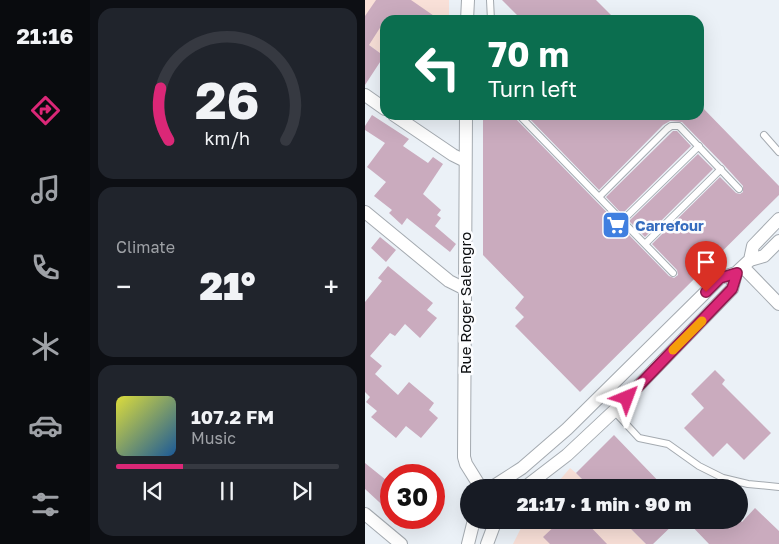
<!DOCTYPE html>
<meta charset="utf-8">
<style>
:root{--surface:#171b24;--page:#20242c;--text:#f1f3f6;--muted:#9ea1a6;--line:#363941;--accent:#db2777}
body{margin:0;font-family:"Golos Text",sans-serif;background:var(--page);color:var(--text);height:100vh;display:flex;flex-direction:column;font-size:19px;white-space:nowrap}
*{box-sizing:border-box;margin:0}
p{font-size:16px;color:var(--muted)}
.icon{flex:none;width:28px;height:28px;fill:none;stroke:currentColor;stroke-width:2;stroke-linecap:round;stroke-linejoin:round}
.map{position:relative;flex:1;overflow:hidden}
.sheet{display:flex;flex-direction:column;gap:8px;padding:8px;background:#0d0f14;width:275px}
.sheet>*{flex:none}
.guide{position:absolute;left:15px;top:15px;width:324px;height:105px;border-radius:15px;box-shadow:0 5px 20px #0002;background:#0b6e4f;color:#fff;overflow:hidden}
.speed{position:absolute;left:15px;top:464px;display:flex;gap:10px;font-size:25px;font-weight:700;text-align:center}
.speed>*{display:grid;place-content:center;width:65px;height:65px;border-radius:50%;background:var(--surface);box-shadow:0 5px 20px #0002;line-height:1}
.speed .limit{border:8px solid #d22;background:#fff;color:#111}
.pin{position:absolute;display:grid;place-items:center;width:42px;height:42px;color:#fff;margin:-51px -21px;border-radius:50% 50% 50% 0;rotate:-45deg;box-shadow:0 0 5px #0007}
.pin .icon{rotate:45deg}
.me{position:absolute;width:55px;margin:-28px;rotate:44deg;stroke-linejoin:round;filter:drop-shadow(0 0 4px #0008)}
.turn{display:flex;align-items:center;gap:18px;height:105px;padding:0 25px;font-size:22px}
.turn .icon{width:65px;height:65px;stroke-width:2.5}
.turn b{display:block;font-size:35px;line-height:42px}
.big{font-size:38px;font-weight:800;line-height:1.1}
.sheet .card{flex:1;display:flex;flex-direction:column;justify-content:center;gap:8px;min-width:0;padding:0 18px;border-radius:15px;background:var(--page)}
.sheet .dial{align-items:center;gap:0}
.dial svg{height:130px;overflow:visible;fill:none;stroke:var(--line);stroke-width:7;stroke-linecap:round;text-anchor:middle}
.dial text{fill:var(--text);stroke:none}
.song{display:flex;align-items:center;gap:15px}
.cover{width:60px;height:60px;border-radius:8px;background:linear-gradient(135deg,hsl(60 70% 55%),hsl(210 70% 35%))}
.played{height:5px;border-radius:2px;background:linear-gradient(90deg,var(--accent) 30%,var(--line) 30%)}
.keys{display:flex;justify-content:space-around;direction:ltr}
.heat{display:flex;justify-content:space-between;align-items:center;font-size:28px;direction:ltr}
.trip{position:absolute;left:95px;top:479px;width:288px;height:50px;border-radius:25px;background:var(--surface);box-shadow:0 5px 20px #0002;font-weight:800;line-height:50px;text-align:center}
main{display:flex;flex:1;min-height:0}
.menu{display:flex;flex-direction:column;width:90px;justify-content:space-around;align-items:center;background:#090b0e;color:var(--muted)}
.menu .icon{width:35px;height:35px}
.menu .active{color:var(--accent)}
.menu b{font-size:22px;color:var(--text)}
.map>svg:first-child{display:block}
.education{fill:#f9e0d8}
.building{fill:#caabbe}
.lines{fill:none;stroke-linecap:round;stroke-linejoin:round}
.service-casing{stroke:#a4aab0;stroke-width:8}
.minor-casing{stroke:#a4aab0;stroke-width:14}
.service{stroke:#fff;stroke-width:6}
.minor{stroke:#fff;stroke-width:12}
.route-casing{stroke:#8e194d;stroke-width:12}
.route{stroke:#db2777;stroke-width:9}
.slow{stroke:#f59e0b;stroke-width:9}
.labels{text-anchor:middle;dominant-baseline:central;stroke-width:5;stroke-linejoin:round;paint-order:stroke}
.shop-label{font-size:15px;font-weight:bold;fill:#366cbe;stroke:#fcfdff;text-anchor:start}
.street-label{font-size:15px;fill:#0d0f11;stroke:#fcfdff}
</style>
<main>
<nav class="menu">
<b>21:16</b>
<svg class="icon active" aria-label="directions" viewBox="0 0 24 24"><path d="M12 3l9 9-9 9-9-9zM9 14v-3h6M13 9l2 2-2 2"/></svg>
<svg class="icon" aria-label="music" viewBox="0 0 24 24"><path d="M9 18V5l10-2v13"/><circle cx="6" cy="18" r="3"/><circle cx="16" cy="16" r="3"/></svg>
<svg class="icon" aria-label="phone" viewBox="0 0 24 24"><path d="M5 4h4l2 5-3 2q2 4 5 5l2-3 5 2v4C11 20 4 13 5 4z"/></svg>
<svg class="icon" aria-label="climate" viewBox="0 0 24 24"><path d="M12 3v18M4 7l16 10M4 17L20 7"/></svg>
<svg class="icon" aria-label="car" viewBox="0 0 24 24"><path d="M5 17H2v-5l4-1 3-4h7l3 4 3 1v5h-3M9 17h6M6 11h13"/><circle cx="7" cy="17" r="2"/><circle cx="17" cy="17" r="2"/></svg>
<svg class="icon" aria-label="filters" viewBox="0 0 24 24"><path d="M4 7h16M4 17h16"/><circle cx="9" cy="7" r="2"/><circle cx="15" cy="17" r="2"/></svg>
</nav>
<section class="sheet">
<div class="card dial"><svg viewBox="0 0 100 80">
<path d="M14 69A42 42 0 1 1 86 69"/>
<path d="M14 69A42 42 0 0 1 9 37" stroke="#db2777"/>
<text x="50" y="56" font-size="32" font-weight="700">26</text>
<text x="50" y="72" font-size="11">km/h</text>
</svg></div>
<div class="card"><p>Climate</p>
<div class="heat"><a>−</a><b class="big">21°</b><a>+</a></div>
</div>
<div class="card">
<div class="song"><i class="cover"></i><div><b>107.2 FM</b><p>Music</p></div></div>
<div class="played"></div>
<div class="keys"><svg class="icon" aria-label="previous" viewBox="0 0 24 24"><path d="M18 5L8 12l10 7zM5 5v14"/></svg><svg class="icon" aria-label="pause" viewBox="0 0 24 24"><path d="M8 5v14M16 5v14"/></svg><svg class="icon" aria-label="next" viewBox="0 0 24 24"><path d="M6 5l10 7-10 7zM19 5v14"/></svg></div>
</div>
</section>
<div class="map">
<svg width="414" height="544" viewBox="0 0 414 544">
<rect width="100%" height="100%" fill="#ebf1f7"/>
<path class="education" d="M0,0H84V20H20V57L0,42Z
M205,468L211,473L225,487L188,488Z
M160,520H257L281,544H148Z"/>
<path class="building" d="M11,0H46L75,20H20L4,45L19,56L0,85V16Z
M137,0H231L251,20H157Z
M334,104L414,186V195L215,392L150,326L159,317L150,308L159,297L118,255V115H149L150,118L304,276L309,278L313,275L312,270L287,244L355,177L371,193L375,194L378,192V186L360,166L317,122L305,121L298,125L234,190L161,115H334Z
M7,115L44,139L38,146L63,163L68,157L78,164L58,194L76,210L72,215L76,218L70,226L91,244L85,252L42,218L37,225L24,213L27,210L9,196L21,182L2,167L20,143L0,130V126Z
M308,131H312L326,146L257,214L241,197Z
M333,154L348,169L280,237L264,221Z
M15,237L31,250L21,262L6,248Z
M23,266L68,303L62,310L72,318L55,338L40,324L30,336L25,333L5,356L17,366L10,374L33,395L44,382L69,403L64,410L73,418L56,438L41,426L31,438L6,417L12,411L1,402L5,397L0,392V302L17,281L13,278Z
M350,370L360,380L357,384L406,433L379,460L362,443L348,457L319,428L339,408L326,394Z
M249,435L300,488H226L211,473Z
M0,463L26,484V513L0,489Z
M390,508L414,531V544H344L321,520H375L377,522Z
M196,520H219L242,544H185L178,537Z
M257,520H313L288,544H281Z"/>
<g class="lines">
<defs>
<path id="service" d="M125,0L126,20
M154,115L308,273
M399,135L414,152
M234,197L302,129L306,126H314L374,189
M257,221L334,146
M280,244L356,169
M249,411L274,438L303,444L334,466L358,478L383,484L414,487"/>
<path id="minor" d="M102,20L103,0
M0,95L20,109
M29,115L88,155L100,161
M101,115L99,457L101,464L116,488
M0,212L84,281L100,289
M385,260L388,246L414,219
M378,267L414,304
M129,486L157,468L202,429L355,278L371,273L385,260L399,256L414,241
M159,488L202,455L249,411L367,289L371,273
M0,514L36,544
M103,544L109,520
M122,544L131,520"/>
</defs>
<use href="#service" class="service-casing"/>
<use href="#minor" class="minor-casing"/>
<use href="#service" class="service"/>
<use href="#minor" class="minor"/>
</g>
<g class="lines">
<defs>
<path id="route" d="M262,398L367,289L372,273L355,278L341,292"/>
</defs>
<use href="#route" class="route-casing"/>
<use href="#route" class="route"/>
<path class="slow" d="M308,350L337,321"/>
</g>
<defs>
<symbol id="supermarket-square" viewBox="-11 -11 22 22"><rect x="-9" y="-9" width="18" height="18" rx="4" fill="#3f7fe0" stroke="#fcfdff"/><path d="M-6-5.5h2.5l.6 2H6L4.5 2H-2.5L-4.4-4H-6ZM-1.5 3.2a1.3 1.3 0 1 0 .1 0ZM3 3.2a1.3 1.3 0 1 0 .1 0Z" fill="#fff"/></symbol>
</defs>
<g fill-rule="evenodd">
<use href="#supermarket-square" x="235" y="209" width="32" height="32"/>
</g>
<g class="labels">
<g class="shop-label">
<text x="270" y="225">Carrefour</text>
</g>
<g class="street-label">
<text transform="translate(100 303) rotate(-90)">Rue Roger Salengro</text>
</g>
</g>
</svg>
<div class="speed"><div class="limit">30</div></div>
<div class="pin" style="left:341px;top:292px;background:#d93025"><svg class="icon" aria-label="arrive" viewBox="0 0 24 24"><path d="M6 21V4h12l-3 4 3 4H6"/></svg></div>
<svg class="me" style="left:262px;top:398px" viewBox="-20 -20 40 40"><path d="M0-17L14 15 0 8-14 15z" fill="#db2777" stroke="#fff" stroke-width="4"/></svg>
<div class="trip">21:17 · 1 min · 90 m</div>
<div class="guide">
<div class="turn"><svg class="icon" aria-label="left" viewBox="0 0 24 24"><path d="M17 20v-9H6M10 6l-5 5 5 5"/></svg><div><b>70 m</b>Turn left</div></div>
</div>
</div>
</main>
